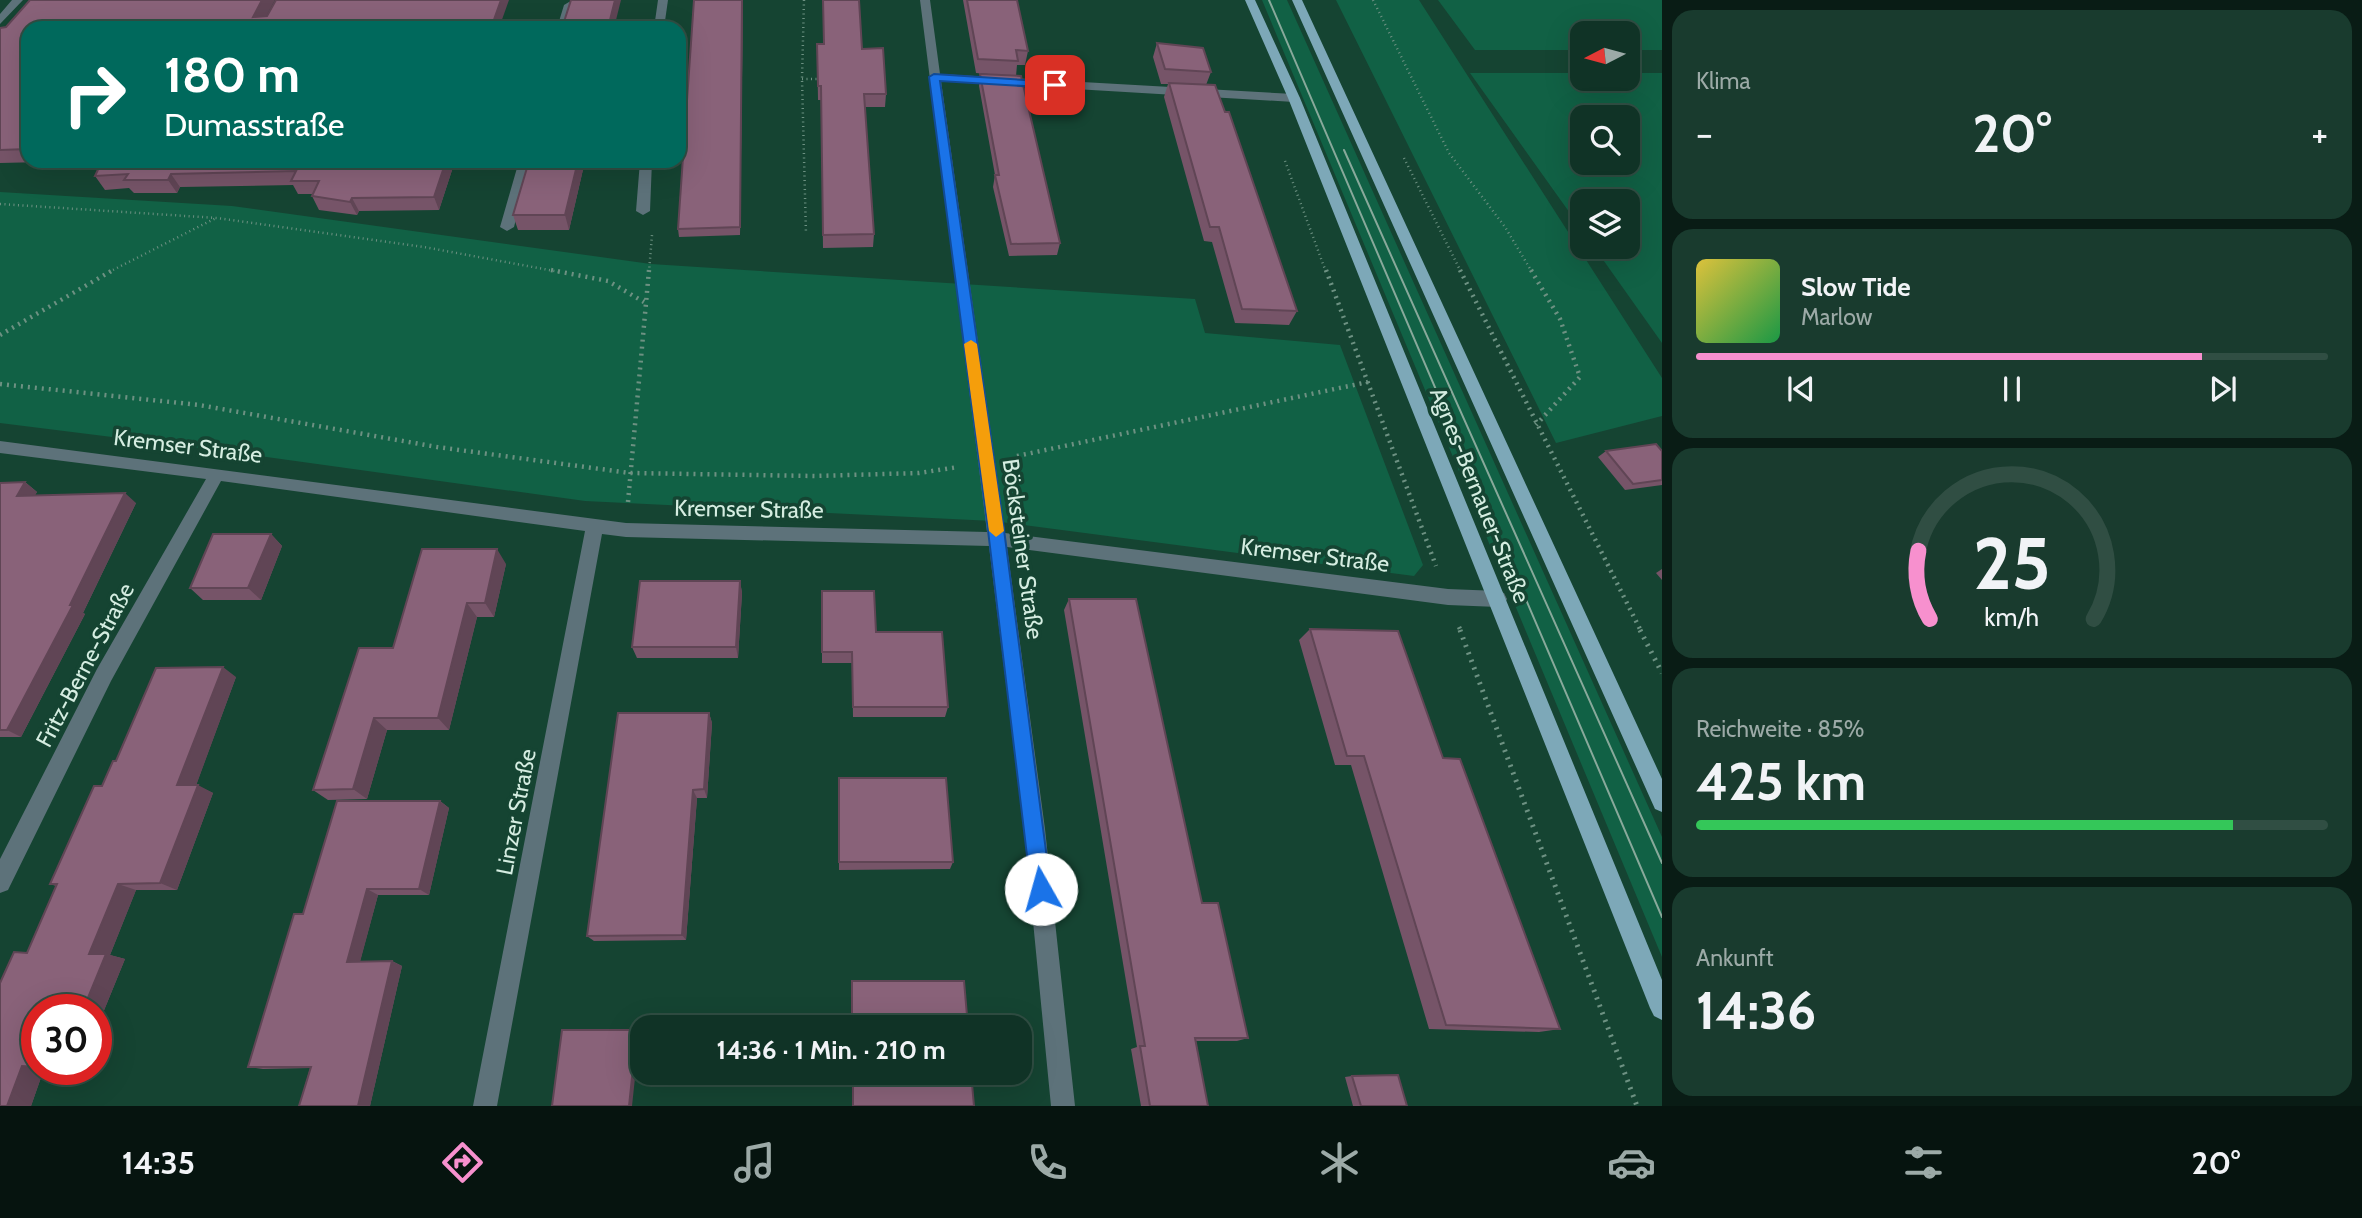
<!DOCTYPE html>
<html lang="de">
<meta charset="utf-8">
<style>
:root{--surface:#103326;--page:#193b2e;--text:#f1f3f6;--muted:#9caaa7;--line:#304e43;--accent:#f790ce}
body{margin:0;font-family:Cabin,sans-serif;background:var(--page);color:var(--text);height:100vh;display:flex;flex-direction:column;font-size:26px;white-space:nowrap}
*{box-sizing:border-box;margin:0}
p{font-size:23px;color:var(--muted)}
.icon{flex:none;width:38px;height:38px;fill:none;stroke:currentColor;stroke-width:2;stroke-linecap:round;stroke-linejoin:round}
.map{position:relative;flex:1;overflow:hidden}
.sheet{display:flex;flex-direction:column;gap:10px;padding:10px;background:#091c15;width:700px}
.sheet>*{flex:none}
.top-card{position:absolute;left:21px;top:21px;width:665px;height:147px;border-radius:21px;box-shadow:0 7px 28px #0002,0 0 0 2px var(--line);background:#00695c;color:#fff;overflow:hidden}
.needle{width:46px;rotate:264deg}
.tools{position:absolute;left:1570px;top:21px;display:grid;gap:14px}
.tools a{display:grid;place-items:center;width:70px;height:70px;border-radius:14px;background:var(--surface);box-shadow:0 7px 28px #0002,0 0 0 2px var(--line);font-size:35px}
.speed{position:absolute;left:21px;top:994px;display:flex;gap:14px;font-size:35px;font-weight:700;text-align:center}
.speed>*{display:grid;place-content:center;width:91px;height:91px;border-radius:50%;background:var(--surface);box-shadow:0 7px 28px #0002,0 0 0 2px var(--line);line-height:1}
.speed .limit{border:10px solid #d22;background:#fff;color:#111}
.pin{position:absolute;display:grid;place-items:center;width:60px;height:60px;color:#fff;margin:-30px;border-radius:14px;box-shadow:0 4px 10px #0006}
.me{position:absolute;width:77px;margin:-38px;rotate:353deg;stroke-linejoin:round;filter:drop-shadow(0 0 5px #0008)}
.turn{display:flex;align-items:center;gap:24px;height:147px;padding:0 28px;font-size:32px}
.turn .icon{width:91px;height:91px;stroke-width:2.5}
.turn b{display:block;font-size:49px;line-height:60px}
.big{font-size:52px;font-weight:700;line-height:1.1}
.sheet .tile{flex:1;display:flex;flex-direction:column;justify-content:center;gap:10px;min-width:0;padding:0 24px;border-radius:21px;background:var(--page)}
.sheet .dial{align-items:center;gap:0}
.dial svg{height:182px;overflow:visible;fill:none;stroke:var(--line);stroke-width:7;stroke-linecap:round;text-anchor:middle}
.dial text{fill:var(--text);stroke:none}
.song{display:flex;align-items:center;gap:21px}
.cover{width:84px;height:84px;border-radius:10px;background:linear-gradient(135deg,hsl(50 70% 55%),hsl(140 70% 35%))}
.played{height:7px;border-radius:4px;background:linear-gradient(90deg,var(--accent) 80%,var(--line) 80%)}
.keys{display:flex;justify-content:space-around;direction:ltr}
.heat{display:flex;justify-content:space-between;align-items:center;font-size:38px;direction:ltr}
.charge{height:10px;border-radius:5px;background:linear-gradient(90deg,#34c759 85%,var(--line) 0)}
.trip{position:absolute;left:630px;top:1015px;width:402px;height:70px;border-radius:21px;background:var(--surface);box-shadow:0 7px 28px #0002,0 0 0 2px var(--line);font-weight:700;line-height:70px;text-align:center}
.dock{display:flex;height:112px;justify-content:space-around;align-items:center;background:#06140f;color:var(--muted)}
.dock .icon{width:49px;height:49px}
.dock .active{color:var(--accent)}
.dock b{font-size:32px;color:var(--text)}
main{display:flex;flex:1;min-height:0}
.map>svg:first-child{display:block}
.green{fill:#116145;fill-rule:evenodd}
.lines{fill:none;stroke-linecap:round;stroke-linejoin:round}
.path-far2{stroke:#6d9182;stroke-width:2.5;stroke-dasharray:1 3.5;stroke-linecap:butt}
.path-far1{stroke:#6d9182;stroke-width:4.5;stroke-dasharray:2 5;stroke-linecap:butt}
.path{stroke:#6d9182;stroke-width:5;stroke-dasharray:2 6;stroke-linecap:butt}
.minor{fill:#5d727a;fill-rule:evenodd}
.major{fill:#7da8b8;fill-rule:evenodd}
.tram{stroke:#88a99b;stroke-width:2}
.wall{fill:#765468}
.shaded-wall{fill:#604555}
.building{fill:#896279;stroke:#604555;stroke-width:2}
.route{fill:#1a73e8;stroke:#114b97;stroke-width:2}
.slow{fill:#f59e0b}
.labels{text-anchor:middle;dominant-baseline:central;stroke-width:7;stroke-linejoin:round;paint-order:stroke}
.street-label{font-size:23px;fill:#d5ede1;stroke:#154432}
</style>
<main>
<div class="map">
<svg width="1662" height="1106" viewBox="0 0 1662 1106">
<rect width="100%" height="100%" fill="#154432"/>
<path class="green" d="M1262,0H1287L1662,837V957Z
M1336,0H1419L1662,378V416L1556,443Z
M1438,0H1662V50H1628V33H1582V50H1475Z
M1470,73H1582V79H1628V73H1662V343L1594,247H1628V201H1582V230ZM1628,117V163H1582V117Z
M0,192L232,206L651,264L1195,299L1205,333L1340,345L1423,565L1414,576L993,521L585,501L216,450L0,423Z"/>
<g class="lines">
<path class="path-far2" d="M804,0L802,79L806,234
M1373,0L1449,153L1505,227L1532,272
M802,79H822
M1404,158L1461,272
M1285,161L1326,272
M0,204L217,218L424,247L560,272
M109,272L216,218
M649,272L652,235"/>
<path class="path-far1" d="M551,270L608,281L644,302
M1326,270L1436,566
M1460,270L1641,631
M1531,270L1560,319L1580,377L1536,425
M0,335L113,270
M0,384L199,405L437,447L630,473L815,476L919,473L958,467
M1017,456L1368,382
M628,502L649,270
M1459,627L1461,631"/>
<path class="path" d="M1460,630L1637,1106
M1640,630L1662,673"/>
<path class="minor" d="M12,0H23L0,24V14Z
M658,0H668L664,28H654Z
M920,0H930L940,74L1294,94L1300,98L1294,102L941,81L1005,533L1448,589L1498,591L1504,593L1507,599L1504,605L1498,607L1448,605L1007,547L1045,829L1075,1106H1051L1024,829L989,546L626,537L602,534L497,1106H473L585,531L221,481L111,681L8,890L0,893V859L97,669L206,479L0,453V441L626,523L987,532Z
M569,2L574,5L567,28H557L564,5Z
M519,161H531L514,227L507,231L500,227Z
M640,161H652L650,211L643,215L636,211Z"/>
<path class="major" d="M1245,0H1255L1300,98L1662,980V1020L1654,1016L1650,1008L1288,98Z
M1292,0H1302L1662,779V812L1655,809Z"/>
<path class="tram" d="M1269,0L1662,917
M1344,150L1662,863"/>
</g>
<path class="wall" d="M743,0L740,235L679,237L678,229Z
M963,0H1017L1028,51L1025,65H1017L1016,76L976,73Z
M0,28H28V161H85L0,163Z
M1157,43L1211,72L1206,85L1297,311L1289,325L1235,323L1212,242L1204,241L1164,97L1168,84H1161L1153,57Z
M817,44L862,49L886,94L885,107H865L874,234L873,247L823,248L821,100H818Z
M980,74L1060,243L1057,255L1009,256L993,187L995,175L979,86Z
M102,161H455L439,210L359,211L357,215L319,210L312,196L313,194H298L293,185L180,187L177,193H134L129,188L105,190L95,176Z
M585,161L569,230H518L513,215Z
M1606,451H1662V485L1625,490L1598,457Z
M25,482L37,492L35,495L136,503L83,613L85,614L21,737H0V483Z
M271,534L282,546L261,600H203L190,588Z
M506,564L494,617H477L449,730H387L367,799L328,800L313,790L393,648Z
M1662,569V580L1656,573Z
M740,581L742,593L738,658H637L632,647Z
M822,591L876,632L948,707L945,717H853L852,663H822Z
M1069,599L1202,903L1248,1038L1237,1041H1196L1208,1106H1141L1131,1049L1137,1047L1064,610Z
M1310,629L1443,758L1560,1029L1539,1032L1429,1029L1351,765H1335L1299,640Z
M236,677L196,785L213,793L177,890H136L110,955L125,959L96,1030V1010H37V1069H44L31,1106H0L27,953L56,886L50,884L102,786L116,761Z
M709,713L712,723L707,798H697L686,940L594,941L587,936Z
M839,778L953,862L950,869L839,870Z
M440,801L449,808L429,895H378L360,961H392L402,966L370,1106H299L310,1068L263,1069L248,1067L303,914Z
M1352,1076L1407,1106H1353L1345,1077Z"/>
<path class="shaded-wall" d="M262,0H275L260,28L253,17Z
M501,0H509L499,28H491Z
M615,0H621L614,28H608Z
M742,0H743L740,235V227Z
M446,161H455L439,210L434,197Z
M578,161H585L569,230L565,215Z
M171,174L180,187L177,193L168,180Z
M352,198L359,211L357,215L350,202Z
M25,482L37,492L29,505L17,496Z
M125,493L136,503L83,613L85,614L21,737L7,730L70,605Z
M271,534L282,546L261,600L248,588Z
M497,549L506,564L494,617L485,603Z
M740,581L742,593L738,658L736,647Z
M467,603L477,617L449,730L438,718Z
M223,667L236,677L193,794L177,785Z
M709,713L712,723L707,798L704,789Z
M374,718L387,730L367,799L353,789Z
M198,785L213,793L177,890L160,883Z
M693,790L697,798L686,940L682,935Z
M440,801L449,808L429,895L419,889Z
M118,884L136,890L110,955L125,959L96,1030V1010H83L89,954Z
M367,889L378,895L359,966L347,962Z
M392,961L402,966L370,1106H358Z
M637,1030L640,1031L632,1106H629Z
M22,1066L37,1068V1069H44L31,1106H7Z"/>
<path class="building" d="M30,0H262L253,17L267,16L276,0H501L491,28H28V149L0,150V28L6,27Z
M571,0H615L608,28H562Z
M694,0H742L740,227L678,229Z
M823,0H859L862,49L883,48L886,94H864L874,234L823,235L821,86H818L817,44H824Z
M967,0H1017L1028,51L1016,50L1018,61L978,59Z
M1157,43L1203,48L1211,72L1165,69Z
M980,74L1021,76L1060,243L1011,244L995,175H999Z
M1169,83L1215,85L1225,112H1229L1297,311L1242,309L1219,227H1210Z
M102,161H446L434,197L352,198L350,202L312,196L319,181H291L296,171L171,174L168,180H124L128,174L95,176Z
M529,161H578L565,215H513Z
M1656,444L1662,451V480L1633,484L1606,451Z
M25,482L17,496L125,493L70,605H73L7,730H0V483Z
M213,534H271L248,588H190Z
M422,549H497L485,603H467L438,718H374L353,789L313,790L359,648H393Z
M640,581H740L736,647H632Z
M822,591H874L876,632H942L948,707H853L852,652H822Z
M1069,599H1136L1202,903H1218L1248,1038H1195L1208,1106H1150L1140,1046H1145Z
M1310,629L1398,631L1443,758L1460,759L1560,1029L1446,1025L1364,756H1347Z
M223,667L177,785H198L160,883L118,884L89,954H106L83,1010H37V1067L22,1066L7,1106H0V983L14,952L27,953L57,884H50L94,786H102L113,761H116L156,668Z
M618,713H709L704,789L693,790L682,935L587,936Z
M839,778H946L953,862H839Z
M337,801H440L419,889H367L347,962L392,961L358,1106H299L311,1067H248L294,914H303Z
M852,981H964L968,1027H852Z
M562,1030H637L629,1106H552Z
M853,1073H971L974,1106H853Z
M1398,1075L1407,1106H1361L1352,1076Z"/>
<path class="route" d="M934,74L1055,82L1060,85L1055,88L940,81L1003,522L1051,889L1048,896L1041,899L1034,896L1031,889L987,522L929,77Z"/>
<path class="slow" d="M971,340L977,344L1004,531L996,537L989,531L964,344Z"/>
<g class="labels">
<g class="street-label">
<text transform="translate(188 446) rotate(7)">Kremser Straße</text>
<text transform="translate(1480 495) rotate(68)">Agnes-Bernauer-Straße</text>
<text transform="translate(749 509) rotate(1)">Kremser Straße</text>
<text transform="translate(1023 549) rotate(82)">Böcksteiner Straße</text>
<text transform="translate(1315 555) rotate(7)">Kremser Straße</text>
<text transform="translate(85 665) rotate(-62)">Fritz-Berne-Straße</text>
<text transform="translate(516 812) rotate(-79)">Linzer Straße</text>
</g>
</g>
</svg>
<div class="tools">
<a><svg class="needle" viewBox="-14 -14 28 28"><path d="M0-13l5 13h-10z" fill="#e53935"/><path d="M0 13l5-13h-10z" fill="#9caaa7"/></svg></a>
<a><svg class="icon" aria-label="search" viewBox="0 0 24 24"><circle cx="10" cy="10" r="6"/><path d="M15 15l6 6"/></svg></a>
<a><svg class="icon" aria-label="layers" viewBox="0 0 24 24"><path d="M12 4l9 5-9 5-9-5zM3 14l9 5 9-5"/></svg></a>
</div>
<div class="speed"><div class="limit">30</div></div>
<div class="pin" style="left:1055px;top:85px;background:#d93025"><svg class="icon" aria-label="arrive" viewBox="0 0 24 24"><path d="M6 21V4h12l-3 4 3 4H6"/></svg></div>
<svg class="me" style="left:1041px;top:889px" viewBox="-20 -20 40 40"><circle r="19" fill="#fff"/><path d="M0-13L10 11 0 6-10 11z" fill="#1a73e8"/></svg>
<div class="trip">14:36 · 1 Min. · 210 m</div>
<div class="top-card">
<div class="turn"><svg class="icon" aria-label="right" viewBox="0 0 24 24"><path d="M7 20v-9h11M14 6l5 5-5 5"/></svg><div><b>180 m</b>Dumasstraße</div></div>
</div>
</div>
<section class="sheet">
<div class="tile"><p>Klima</p>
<div class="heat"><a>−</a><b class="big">20°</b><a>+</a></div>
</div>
<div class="tile">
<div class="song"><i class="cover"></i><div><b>Slow Tide</b><p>Marlow</p></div></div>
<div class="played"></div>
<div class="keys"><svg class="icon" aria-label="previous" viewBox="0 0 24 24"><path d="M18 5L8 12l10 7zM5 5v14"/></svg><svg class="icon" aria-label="pause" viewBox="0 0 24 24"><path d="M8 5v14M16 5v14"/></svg><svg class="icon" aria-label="next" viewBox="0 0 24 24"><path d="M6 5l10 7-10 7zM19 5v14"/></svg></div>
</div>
<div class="tile dial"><svg viewBox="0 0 100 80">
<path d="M14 69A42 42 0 1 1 86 69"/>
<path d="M14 69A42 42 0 0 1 9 39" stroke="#f790ce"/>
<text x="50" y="56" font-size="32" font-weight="700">25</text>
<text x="50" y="72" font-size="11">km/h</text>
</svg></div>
<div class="tile"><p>Reichweite · 85%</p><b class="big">425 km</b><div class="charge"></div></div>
<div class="tile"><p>Ankunft</p><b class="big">14:36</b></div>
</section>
</main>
<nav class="dock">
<b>14:35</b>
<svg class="icon active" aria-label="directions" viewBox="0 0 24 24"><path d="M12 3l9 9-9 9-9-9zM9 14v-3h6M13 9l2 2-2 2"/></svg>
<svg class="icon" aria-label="music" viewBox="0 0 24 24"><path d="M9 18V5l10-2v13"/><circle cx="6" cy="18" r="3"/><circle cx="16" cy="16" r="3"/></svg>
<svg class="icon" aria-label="phone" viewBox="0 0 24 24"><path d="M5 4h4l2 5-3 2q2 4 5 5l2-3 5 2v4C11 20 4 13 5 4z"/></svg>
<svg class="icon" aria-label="climate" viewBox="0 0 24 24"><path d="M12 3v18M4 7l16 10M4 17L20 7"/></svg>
<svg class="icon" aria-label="car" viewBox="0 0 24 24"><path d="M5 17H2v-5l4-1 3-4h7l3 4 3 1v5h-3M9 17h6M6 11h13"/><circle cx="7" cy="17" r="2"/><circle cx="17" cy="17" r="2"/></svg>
<svg class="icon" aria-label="filters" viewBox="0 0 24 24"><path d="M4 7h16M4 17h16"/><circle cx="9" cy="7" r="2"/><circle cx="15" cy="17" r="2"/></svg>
<b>20°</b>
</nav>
